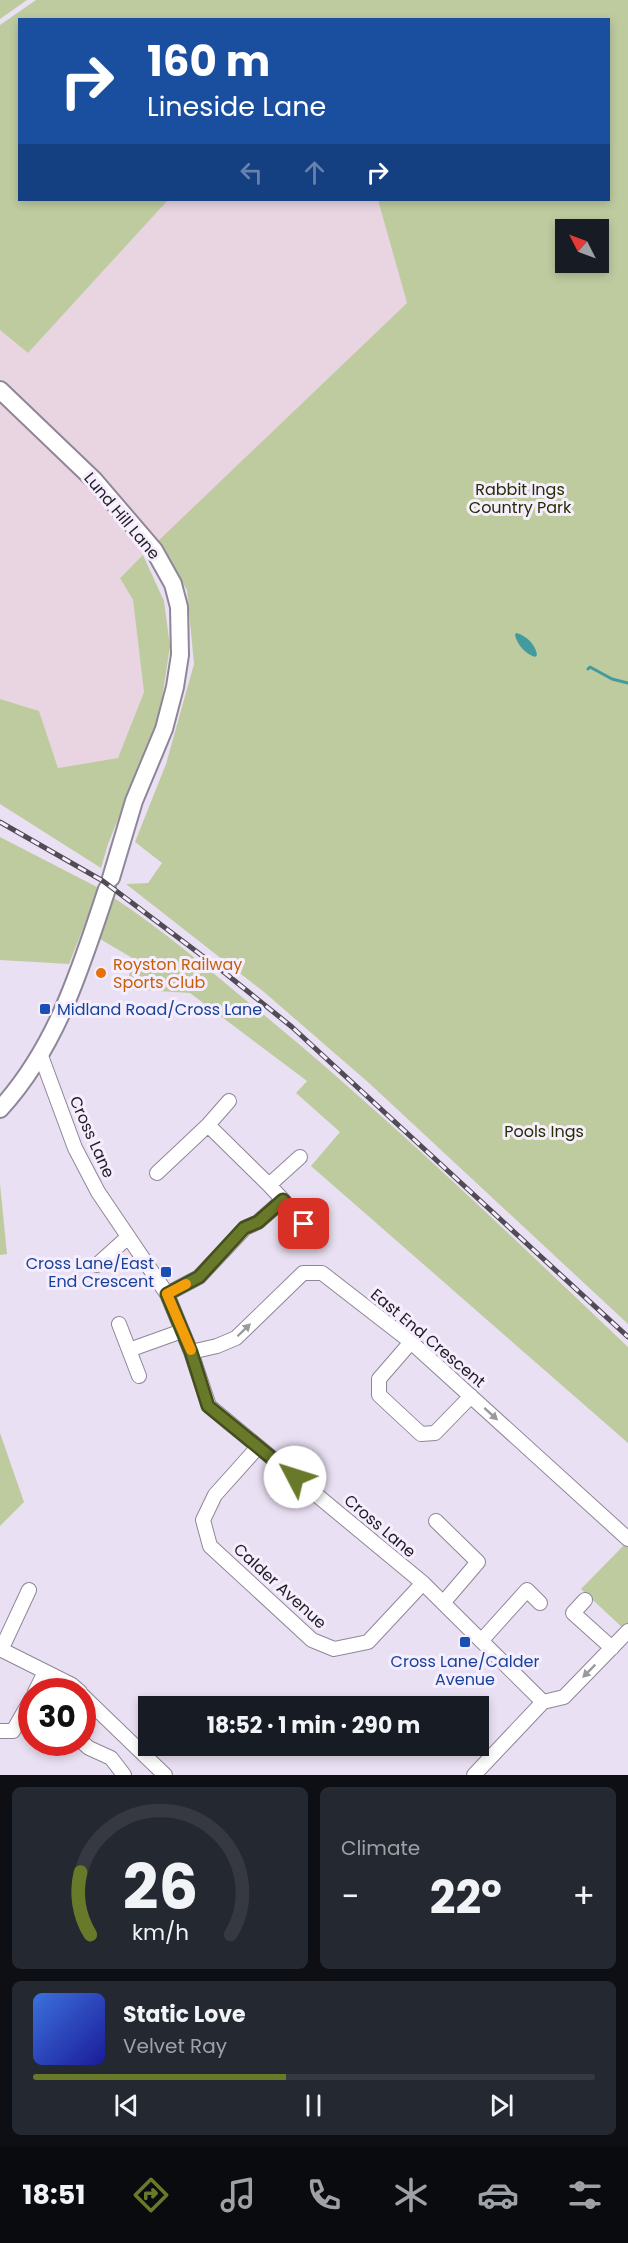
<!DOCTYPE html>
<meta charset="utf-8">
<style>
:root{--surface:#171b24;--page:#242831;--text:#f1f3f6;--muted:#9ea1a6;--line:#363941;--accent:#687a29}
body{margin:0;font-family:Poppins,sans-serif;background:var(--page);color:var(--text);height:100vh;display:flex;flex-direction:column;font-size:22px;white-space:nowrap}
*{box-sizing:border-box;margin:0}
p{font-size:20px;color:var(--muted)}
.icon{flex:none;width:33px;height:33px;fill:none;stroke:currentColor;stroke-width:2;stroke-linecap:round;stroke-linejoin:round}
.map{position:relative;height:1775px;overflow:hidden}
.panel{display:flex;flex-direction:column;gap:12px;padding:12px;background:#0d0f14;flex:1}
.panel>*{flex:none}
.guide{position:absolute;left:18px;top:18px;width:592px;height:183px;border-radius:0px;box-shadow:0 3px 9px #0003;background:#1a4fa0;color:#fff;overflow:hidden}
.needle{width:39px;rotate:312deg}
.controls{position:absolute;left:555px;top:219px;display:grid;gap:12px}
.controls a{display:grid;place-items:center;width:54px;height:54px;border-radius:0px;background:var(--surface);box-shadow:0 3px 9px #0003;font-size:30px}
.speed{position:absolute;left:18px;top:1678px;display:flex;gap:12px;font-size:30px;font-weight:700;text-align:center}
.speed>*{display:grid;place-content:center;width:78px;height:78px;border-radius:50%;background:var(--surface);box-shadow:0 3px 9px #0003;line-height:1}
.speed .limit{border:9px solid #d22;background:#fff;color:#111}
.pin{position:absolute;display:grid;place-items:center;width:51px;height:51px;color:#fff;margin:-26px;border-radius:12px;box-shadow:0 3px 9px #0006}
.me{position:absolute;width:66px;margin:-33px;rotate:310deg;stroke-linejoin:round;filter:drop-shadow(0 0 4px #0008)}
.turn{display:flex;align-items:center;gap:21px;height:126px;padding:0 30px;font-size:27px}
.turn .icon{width:78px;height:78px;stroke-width:2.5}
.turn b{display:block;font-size:42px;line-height:51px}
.lanes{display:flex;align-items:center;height:57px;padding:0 30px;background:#0003;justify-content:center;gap:30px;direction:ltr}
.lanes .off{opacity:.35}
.big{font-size:45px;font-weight:700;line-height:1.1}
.panel .tile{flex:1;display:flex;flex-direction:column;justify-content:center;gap:9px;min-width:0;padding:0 21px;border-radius:9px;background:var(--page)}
.panel .dial{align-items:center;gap:0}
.dial svg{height:156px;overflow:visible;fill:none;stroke:var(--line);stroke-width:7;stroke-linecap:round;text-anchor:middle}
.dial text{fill:var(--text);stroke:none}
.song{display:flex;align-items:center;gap:18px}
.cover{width:72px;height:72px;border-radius:9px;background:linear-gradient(135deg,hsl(220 70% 55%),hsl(240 70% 35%))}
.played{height:6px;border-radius:3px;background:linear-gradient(90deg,var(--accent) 45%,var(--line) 45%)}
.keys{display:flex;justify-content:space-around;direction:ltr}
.heat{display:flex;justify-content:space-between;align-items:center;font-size:33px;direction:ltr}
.panel .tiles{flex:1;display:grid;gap:12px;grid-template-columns:1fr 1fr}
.tile:last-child{grid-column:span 2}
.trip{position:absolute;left:138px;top:1696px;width:351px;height:60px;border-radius:0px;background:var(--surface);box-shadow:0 3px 9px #0003;font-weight:700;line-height:60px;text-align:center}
.tab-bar{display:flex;height:96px;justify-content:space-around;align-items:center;background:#090b0e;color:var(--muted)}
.tab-bar .icon{width:42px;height:42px}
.tab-bar .on{color:var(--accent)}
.tab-bar b{font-size:27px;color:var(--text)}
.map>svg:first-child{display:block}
.industrial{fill:#e9d4e1}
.green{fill:#becb9f;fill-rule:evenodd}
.water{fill:#439b9e}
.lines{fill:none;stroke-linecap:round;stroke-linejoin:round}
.stream{stroke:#439b9e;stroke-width:3}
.minor-casing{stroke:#8f8697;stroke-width:16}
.major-casing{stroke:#8f8697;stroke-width:20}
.minor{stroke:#fff;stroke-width:14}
.major{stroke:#fff;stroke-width:16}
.rail-casing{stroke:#504b54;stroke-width:5}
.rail{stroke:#f6eefe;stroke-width:3;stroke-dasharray:9;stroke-linecap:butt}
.oneway{fill:#9b999c}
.route-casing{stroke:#444f1b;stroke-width:15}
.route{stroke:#687a29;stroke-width:10}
.slow{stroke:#f59e0b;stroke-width:10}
.food-dot{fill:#e8710a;stroke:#f6eefe;stroke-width:2}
.transit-dot{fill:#1a4fb4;stroke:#f6eefe;stroke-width:2}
.labels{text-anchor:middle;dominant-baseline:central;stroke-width:6;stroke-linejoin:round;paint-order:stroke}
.park-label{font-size:16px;fill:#252f00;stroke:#f6eefe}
.street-label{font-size:16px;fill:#211d24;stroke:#f6eefe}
.food-label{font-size:16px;fill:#c56008;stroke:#f6eefe;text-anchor:start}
.transit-label{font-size:16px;fill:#164399;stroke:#f6eefe;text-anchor:start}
</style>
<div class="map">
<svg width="628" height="1775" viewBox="0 0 628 1775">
<rect width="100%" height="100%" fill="#eae0f3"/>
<path class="industrial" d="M168,200H378L407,303L120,578L133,600L144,692L118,758L58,768L39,711L0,699V330L28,353Z"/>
<path class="green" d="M0,0H27L0,19Z
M36,0H628V1324L369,1083L264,992L126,884L148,883L162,863L135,842L166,764L194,664L187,590L157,542L407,303L378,200H609V20H20V200H168L28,353L0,330V25ZM566,230H598V262H566Z
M143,555L164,601L170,646L159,719L108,844L101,868L0,804V699L39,711L58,768L118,758L144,692L133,600L120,578Z
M0,837L99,888L69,964L0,960Z
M114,898C165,931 211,972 258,1010C387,1116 507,1232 628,1347V1443L311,1166L340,1132L296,1093L307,1081L190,993L125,989L134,959L100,939Z
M0,1184L7,1254L0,1255Z
M0,1433L24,1502L0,1526Z
M628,1541V1627L625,1630L581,1589Z"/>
<path class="water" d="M516,633C526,635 536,645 537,655L535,657C525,654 517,644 515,635Z"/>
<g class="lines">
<path class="stream" d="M588,669L590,667L612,679L628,683"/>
<defs>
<path id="minor" d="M41,1056L75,1148L98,1192L167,1294L191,1352L209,1406L423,1583L543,1702
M208,1125L269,1185
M157,1173L208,1125L229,1101
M283,1200L304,1224
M97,1265L128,1237
M167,1294L199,1277L245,1228L258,1222L283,1200L269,1185L300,1157
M119,1324L139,1376
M411,1342L379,1379V1395L421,1434L435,1433L471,1396
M129,1350L182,1331
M191,1352L217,1346L236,1338L303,1273H322L411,1342L628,1539
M258,1447L215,1495L203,1520L210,1546L312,1640L334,1649L368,1642L423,1583
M436,1521L478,1562L443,1603
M585,1600L573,1613L612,1648
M482,1640L527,1590L540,1603
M0,1649L72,1685L80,1692
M1,1650L29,1590
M35,1692L45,1672
M82,1695L165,1775
M543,1702L564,1697L628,1631
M0,1731H13L32,1698
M82,1742L89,1748L111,1758L124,1775
M474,1775L543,1702"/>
<path id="major" d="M0,390L94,480L154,550L173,584L179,607L180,655L175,687L164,729L134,801L111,878
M0,1109C57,1047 81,967 107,889"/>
</defs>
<use href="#minor" class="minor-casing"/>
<use href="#major" class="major-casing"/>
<use href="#minor" class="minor"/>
<use href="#major" class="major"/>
<defs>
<path id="rail" d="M0,822L103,881L225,973L292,1027L628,1337"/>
</defs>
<use href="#rail" class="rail-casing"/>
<use href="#rail" class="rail"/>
</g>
<defs><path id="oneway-solid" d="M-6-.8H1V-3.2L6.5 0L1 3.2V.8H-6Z" transform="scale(1.5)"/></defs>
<g class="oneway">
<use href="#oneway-solid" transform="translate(244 1330) rotate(-44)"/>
<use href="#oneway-solid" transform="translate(491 1414) rotate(42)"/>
<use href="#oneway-solid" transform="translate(589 1671) rotate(135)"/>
</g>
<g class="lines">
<defs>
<path id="route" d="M295,1477L208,1406L191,1352L167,1294L199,1277L244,1228L258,1222L283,1200L304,1224"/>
</defs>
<use href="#route" class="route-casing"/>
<use href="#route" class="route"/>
<path class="slow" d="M186,1284L167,1294L191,1350"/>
</g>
<circle class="food-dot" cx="101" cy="973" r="6"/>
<g class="transit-dot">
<rect x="39" y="1003" width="12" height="12" rx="3"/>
<rect x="160" y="1266" width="12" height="12" rx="3"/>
<rect x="459" y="1636" width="12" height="12" rx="3"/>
</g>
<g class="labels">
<g class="park-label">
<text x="520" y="489">Rabbit Ings<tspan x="520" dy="18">Country Park</tspan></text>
<text x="544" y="1131">Pools Ings</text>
</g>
<g class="street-label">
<text transform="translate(122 516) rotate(50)">Lund Hill Lane</text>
<text transform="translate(92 1137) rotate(66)">Cross Lane</text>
<text transform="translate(428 1338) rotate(40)">East End Crescent</text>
<text transform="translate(380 1526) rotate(40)">Cross Lane</text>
<text transform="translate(280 1586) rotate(42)">Calder Avenue</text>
</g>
<g class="food-label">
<text x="113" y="964">Royston Railway<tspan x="113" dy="18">Sports Club</tspan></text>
</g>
<g class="transit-label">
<text x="57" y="1009">Midland Road/Cross Lane</text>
<text x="154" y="1263" text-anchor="end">Cross Lane/East<tspan x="154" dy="18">End Crescent</tspan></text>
<text x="465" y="1661" text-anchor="middle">Cross Lane/Calder<tspan x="465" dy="18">Avenue</tspan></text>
</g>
</g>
</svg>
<div class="controls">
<a><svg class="needle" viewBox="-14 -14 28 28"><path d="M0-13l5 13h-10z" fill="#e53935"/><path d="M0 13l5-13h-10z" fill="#9ea1a6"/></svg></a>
</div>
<div class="speed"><div class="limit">30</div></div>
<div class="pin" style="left:304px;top:1224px;background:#d93025"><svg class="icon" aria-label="arrive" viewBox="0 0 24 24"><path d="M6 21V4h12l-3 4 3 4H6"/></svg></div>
<svg class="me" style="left:295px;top:1477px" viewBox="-20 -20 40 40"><circle r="19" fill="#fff"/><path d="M0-13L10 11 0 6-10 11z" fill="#687a29"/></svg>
<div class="trip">18:52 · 1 min · 290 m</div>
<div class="guide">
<div class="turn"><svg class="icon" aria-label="right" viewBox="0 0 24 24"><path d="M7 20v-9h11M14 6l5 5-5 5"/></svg><div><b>160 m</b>Lineside Lane</div></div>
<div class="lanes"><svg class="icon off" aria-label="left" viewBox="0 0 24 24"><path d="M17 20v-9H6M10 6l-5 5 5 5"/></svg><svg class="icon off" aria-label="ahead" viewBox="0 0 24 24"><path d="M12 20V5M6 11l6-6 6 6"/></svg><svg class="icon" aria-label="right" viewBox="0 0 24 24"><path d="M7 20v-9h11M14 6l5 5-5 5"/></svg></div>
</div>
</div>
<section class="panel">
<div class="tiles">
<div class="tile dial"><svg viewBox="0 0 100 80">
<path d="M14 69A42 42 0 1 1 86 69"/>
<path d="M14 69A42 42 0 0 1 9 37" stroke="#687a29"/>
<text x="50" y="56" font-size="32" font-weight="700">26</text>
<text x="50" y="72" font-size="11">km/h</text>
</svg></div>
<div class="tile"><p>Climate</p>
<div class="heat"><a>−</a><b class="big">22°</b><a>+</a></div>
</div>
<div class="tile">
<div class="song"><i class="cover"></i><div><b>Static Love</b><p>Velvet Ray</p></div></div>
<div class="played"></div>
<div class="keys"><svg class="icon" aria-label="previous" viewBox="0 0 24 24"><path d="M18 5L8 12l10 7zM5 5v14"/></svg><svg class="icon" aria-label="pause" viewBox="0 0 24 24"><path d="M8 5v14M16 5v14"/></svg><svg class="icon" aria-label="next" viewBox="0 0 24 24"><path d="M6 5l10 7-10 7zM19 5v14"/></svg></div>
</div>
</div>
</section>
<nav class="tab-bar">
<b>18:51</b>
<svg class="icon on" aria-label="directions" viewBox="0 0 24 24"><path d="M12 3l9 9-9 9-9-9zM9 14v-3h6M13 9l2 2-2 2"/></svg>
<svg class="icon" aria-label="music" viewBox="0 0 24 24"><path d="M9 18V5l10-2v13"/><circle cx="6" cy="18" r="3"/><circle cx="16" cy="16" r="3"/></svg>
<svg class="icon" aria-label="phone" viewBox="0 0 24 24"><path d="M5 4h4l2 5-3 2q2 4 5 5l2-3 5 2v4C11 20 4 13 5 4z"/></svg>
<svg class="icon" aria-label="climate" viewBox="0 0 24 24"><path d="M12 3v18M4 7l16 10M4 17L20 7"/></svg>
<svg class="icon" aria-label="car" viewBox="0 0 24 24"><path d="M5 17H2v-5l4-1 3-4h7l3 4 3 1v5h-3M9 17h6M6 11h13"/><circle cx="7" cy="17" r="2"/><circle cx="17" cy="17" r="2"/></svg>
<svg class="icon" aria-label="filters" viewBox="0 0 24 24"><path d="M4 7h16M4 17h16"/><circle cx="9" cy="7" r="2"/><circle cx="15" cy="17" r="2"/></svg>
</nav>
